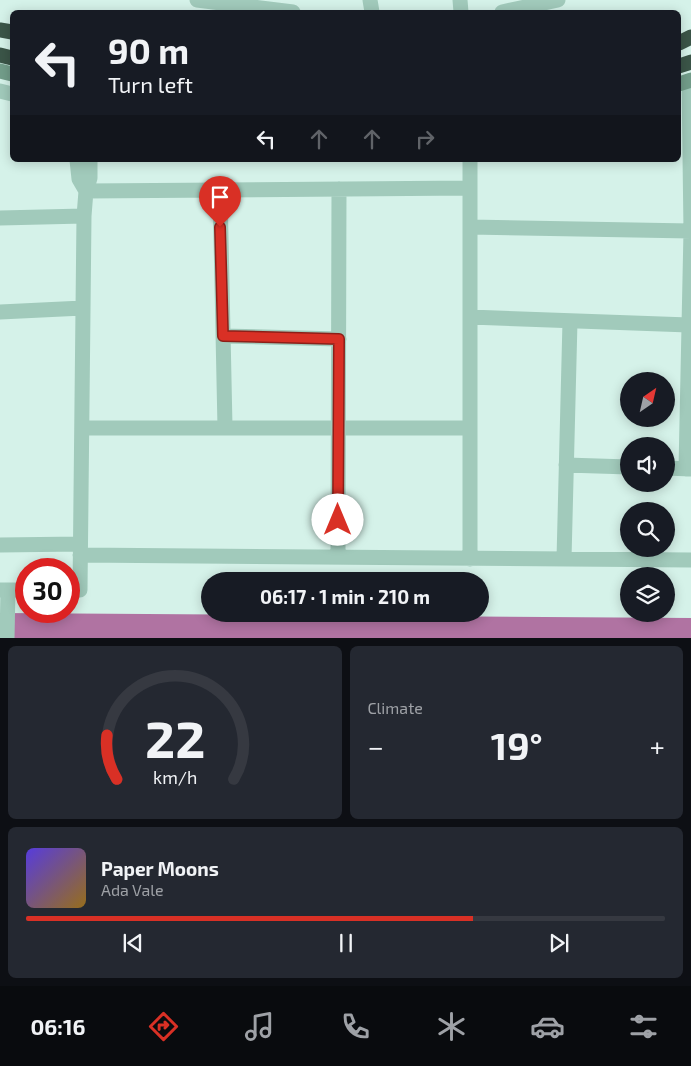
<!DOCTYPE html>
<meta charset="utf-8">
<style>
:root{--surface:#171b24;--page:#242831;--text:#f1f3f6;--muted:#9ea1a6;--line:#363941;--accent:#d93025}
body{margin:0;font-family:"Exo 2",sans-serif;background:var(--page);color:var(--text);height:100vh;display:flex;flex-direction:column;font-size:19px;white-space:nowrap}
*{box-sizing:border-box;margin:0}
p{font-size:16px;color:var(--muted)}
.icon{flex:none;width:28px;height:28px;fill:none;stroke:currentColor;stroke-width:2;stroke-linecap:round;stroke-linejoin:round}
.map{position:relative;height:638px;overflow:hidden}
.sheet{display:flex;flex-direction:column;gap:8px;padding:8px;background:#0d0f14;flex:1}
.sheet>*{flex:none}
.hud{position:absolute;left:10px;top:10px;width:671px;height:152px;border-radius:8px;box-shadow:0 2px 12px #0003;background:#171b24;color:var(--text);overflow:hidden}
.needle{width:32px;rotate:34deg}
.tools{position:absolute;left:620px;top:372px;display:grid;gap:10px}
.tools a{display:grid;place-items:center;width:55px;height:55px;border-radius:50%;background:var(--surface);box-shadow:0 2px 12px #0003;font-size:25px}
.speed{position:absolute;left:15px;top:558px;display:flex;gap:10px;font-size:25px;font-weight:700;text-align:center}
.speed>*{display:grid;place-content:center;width:65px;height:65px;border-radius:50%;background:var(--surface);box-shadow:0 2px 12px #0003;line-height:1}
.speed .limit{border:8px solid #d22;background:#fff;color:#111}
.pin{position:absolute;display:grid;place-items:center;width:42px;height:42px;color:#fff;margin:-51px -21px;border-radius:50% 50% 50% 0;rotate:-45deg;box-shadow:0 0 5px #0007}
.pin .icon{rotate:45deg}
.me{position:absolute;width:55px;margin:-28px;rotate:0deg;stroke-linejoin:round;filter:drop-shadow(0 0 4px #0008)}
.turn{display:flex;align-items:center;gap:18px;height:105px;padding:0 15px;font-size:22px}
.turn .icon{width:65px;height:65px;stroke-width:2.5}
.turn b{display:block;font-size:35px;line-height:42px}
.lanes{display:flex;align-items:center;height:48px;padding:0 15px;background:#0003;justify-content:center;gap:25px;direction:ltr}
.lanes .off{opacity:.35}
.big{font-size:38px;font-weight:700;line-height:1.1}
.sheet .widget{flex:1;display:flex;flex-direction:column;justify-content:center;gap:8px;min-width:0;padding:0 18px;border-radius:8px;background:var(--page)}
.sheet .dial{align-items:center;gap:0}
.dial svg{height:130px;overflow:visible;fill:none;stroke:var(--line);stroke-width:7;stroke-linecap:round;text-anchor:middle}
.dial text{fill:var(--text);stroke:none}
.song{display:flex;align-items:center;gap:15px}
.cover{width:60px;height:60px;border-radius:8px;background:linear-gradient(135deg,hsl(250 70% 55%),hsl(40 70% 35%))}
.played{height:5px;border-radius:2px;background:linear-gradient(90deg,var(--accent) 70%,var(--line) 70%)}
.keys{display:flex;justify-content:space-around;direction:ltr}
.heat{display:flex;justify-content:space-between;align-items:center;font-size:28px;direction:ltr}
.sheet .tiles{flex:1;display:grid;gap:8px;grid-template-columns:1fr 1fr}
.widget:last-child{grid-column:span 2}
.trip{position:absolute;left:201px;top:572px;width:288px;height:50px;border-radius:25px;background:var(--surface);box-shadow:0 2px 12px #0003;font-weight:700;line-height:50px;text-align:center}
.menu{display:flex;height:80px;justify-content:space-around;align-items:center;background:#090b0e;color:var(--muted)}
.menu .icon{width:35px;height:35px}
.menu .on{color:var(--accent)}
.menu b{font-size:22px;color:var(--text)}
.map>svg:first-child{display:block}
.water{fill:#b073a2}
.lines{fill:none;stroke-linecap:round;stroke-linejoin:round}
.street{stroke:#a1cabb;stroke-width:15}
.secondary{stroke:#729d8a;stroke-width:15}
.highway{stroke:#3b5548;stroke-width:15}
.route-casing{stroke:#8d1f18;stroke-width:12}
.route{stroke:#d93025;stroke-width:9}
</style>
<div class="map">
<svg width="691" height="639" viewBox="0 0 691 639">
<rect width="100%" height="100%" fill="#d5f2e9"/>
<path class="water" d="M0,613L691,618V639H0Z"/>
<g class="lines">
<path class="street" d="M197,0L293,12
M370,0L372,12
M460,0L461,12
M502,12L558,0
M0,91L12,94
M77,160L79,179L86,191
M470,160V559
M220,190L225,427
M86,191L470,188
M0,218L84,216
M470,227L691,231
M0,312L83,308
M470,317L689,325
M223,336L339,339
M82,428H470
M566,465L629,467
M666,468L691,469
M686,469L691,231L689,81
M0,545L80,544
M80,555L691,560
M338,557L339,189
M564,559L570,321
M0,590H26
M69,590H80L84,216L86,191L90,178V160
M7,639L8,590"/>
<path class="secondary" d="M0,71L12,74
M679,84L691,80"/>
<path class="highway" d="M0,30L12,32
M679,43L691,37
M0,55L12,58
M679,66L691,62"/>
</g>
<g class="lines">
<defs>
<path id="route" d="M220,227L223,336L339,339L338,520"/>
</defs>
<use href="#route" class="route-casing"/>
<use href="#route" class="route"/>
</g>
</svg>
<div class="tools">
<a><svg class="needle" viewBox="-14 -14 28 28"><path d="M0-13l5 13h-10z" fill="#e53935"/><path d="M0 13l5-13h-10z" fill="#9ea1a6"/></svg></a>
<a><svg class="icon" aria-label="sound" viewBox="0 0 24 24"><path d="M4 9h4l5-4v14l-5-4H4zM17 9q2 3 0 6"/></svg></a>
<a><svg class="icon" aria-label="search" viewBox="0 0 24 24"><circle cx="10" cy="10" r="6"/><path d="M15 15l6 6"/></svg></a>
<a><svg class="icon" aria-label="layers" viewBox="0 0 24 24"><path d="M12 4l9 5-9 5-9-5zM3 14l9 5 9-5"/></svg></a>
</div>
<div class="speed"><div class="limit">30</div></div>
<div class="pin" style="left:220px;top:227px;background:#d93025"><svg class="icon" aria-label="arrive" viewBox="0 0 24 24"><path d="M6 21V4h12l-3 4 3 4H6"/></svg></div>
<svg class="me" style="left:338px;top:520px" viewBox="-20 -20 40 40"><circle r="19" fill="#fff"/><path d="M0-13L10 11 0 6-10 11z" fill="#d93025"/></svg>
<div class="trip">06:17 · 1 min · 210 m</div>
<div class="hud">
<div class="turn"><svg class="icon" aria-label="left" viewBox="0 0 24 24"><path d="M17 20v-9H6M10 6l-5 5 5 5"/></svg><div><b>90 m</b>Turn left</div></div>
<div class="lanes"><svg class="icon" aria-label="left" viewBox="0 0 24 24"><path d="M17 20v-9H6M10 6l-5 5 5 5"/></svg><svg class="icon off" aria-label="ahead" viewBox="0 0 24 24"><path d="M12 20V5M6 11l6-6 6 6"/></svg><svg class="icon off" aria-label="ahead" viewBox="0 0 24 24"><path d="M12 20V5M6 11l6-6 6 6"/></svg><svg class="icon off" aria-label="right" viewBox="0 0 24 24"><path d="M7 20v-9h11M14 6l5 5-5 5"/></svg></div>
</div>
</div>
<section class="sheet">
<div class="tiles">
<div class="widget dial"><svg viewBox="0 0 100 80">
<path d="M14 69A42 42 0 1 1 86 69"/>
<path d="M14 69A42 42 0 0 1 8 42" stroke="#d93025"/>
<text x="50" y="56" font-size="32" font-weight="700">22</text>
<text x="50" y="72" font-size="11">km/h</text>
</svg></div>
<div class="widget"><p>Climate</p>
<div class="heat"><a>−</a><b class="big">19°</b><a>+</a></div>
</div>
<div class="widget">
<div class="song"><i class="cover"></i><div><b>Paper Moons</b><p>Ada Vale</p></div></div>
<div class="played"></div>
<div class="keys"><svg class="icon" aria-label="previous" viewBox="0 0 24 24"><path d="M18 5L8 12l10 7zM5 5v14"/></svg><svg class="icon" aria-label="pause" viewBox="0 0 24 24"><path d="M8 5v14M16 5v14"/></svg><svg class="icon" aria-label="next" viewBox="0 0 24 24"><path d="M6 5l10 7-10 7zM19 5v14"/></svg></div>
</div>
</div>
</section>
<nav class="menu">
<b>06:16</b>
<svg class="icon on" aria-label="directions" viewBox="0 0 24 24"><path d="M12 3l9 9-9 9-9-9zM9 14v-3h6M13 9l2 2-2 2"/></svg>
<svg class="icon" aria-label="music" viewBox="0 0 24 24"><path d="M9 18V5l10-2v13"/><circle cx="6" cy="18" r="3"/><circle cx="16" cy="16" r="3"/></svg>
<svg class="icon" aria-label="phone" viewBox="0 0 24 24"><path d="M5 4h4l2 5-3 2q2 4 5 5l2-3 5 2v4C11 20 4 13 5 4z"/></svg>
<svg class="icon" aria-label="climate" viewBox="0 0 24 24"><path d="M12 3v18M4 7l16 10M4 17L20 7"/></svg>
<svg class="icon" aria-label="car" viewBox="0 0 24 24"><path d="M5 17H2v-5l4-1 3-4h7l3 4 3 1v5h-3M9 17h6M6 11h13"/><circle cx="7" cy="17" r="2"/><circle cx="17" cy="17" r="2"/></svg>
<svg class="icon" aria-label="filters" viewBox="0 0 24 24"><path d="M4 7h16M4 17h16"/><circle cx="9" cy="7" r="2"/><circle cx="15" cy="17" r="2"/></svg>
</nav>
